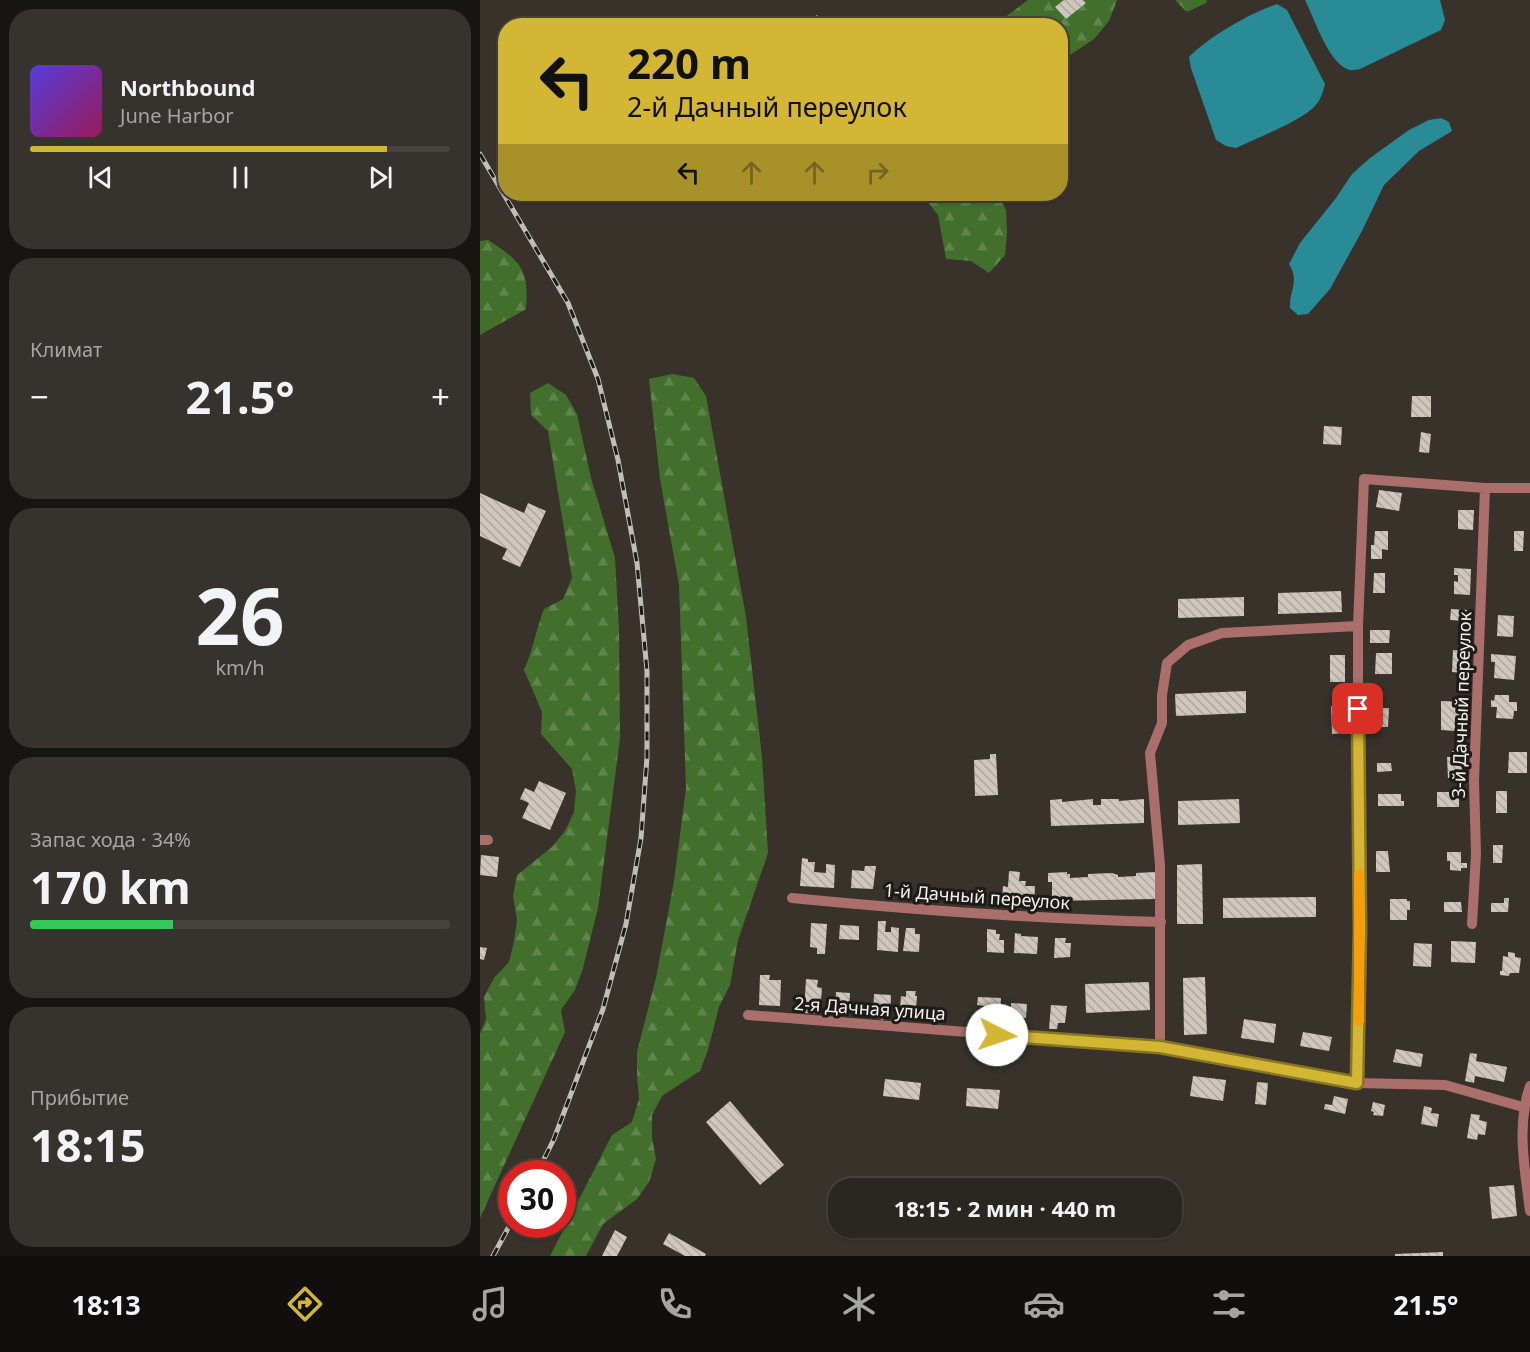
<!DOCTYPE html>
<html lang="ru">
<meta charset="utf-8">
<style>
:root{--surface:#2a2620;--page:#36322d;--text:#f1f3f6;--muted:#a5a5a5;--line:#46433e;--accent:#d4b635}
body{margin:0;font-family:"Noto Sans",sans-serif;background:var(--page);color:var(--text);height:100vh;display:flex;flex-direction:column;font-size:22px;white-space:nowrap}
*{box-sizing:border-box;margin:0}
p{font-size:20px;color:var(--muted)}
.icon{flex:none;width:33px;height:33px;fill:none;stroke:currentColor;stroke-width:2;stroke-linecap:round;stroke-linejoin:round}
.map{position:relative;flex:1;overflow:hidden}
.panel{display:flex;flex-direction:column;gap:9px;padding:9px;background:#171512;width:480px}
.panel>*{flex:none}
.top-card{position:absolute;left:18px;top:18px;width:570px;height:183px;border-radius:24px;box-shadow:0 2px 4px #0004,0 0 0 2px var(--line);background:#d4b635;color:#111;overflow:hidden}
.speed{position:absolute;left:18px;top:1160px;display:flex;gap:12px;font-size:30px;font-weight:700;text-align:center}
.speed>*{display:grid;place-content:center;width:78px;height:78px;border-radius:50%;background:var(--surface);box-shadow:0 2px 4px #0004,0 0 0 2px var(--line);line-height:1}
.speed .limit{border:9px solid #d22;background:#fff;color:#111}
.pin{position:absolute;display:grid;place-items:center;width:51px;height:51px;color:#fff;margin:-26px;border-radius:12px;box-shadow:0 3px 9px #0006}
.me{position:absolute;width:66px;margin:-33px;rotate:94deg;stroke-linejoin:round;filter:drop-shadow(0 0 4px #0008)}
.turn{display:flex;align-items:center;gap:21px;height:126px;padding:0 30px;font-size:27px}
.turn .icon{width:78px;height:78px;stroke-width:2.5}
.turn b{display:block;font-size:42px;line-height:51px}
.lanes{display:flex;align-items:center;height:57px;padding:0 30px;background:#0003;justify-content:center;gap:30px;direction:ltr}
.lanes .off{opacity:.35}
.big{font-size:45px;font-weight:700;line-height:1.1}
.panel .card{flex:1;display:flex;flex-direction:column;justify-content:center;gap:9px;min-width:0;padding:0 21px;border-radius:24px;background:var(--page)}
.panel .dial{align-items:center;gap:0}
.dial b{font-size:78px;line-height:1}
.song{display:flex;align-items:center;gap:18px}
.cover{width:72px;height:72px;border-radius:9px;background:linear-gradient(135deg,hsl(250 70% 55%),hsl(330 70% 35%))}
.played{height:6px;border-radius:3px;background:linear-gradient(90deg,var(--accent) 85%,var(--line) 85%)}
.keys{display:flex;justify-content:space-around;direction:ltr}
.heat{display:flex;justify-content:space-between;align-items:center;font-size:33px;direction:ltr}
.charge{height:9px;border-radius:4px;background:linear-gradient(90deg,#34c759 34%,var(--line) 0)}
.trip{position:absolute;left:348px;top:1178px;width:354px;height:60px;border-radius:24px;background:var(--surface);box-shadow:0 2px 4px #0004,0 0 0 2px var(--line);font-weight:700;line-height:60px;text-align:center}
.tabs{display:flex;height:96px;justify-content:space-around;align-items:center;background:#110f0d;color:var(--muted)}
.tabs .icon{width:42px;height:42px}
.tabs .selected{color:var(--accent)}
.tabs b{font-size:27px;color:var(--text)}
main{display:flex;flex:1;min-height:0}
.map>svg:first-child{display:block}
.forest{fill:url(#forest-firs)}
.water{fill:#288b96}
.building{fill:url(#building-back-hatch)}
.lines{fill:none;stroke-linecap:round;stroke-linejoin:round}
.minor{stroke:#ab6f6b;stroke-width:10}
.rail-casing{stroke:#c1bdb8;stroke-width:5}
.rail{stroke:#1d1b17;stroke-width:3;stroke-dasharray:9;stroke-linecap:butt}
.route-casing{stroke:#8a7622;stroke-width:15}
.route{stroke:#d4b635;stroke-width:10}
.slow{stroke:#f59e0b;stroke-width:10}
.labels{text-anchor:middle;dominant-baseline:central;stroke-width:6;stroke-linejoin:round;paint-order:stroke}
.street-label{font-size:18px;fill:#f3f0eb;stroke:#1d1b17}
</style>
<main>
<section class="panel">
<div class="card">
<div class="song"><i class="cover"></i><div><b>Northbound</b><p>June Harbor</p></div></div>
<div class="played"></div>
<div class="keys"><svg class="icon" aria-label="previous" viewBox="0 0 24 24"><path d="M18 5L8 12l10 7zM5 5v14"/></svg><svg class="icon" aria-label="pause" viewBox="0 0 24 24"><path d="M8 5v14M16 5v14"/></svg><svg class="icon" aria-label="next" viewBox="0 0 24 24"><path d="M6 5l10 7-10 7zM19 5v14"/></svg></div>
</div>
<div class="card"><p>Климат</p>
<div class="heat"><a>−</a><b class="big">21.5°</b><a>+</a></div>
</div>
<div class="card dial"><b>26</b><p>km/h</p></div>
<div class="card"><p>Запас хода · 34%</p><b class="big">170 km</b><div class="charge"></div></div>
<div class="card"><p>Прибытие</p><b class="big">18:15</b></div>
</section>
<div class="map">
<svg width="1050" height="1256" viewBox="0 0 1050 1256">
<defs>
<pattern id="forest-firs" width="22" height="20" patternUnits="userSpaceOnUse" patternTransform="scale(1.5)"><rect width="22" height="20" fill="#42702c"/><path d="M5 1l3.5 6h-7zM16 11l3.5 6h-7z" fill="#5e854b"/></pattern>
<pattern id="building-back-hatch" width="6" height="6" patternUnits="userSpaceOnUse" patternTransform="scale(1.5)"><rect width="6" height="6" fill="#cfc7bd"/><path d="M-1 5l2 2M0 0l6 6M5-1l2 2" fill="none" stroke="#aea79f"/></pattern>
</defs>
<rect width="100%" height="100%" fill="#38322b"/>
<path class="forest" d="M548,0H637L629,21L614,39L581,61L580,26H513Z
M695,0H727L726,3L707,12Z
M444,194H518L526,210L527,233L525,255L509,273L491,261L466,259L458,215L443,196Z
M8,240C41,262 49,268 46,309L0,335V241Z
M192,374L214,378L226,396L266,617L282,757L288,853L258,940L250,985L239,1007L228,1050L220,1071L182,1096L172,1115V1138L176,1159L169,1182L157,1199L123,1224L106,1256H70L132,1135L152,1122L159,1099L157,1076V1052L176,978L194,881L206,788L199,585L180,479L169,379Z
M68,383L86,395L97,414L111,478L135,558L139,630L140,738L118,908L103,968L95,990L81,1010L85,1032L0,1218V1034L6,1019L4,997L14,978L29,962L34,942L37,920L33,896L37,875L72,847L85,831L94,812L96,791L92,769L61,734L62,712L44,670C53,650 56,630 64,609L83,599L92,578L68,431L51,415L50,393Z"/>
<path class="water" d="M825,0H960L965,20L961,30L880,69C875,70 871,71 867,69C848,61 834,18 825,0Z
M797,4L807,10L845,84C843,92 841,99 836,105C820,122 778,137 756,148L746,146L736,140L711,68L709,57C728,37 772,12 797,4Z
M961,118L969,122L972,131L939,151L904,185L882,231L850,289L828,314L818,315L810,308C809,289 820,282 809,264L820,243L856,198L872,174L890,158L929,130L949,120Z"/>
<path class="building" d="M584,0H603L606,3L586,19L575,7Z
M337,15L345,26H323Z
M932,396H951V417H931Z
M844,426L862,427L861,445L843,444Z
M941,432L951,434L949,453L939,452Z
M899,490L922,493L919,511L896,507Z
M0,493L44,513L48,503L66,511L40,567L22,559L27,549L0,536Z
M978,510H994L993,530L978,529Z
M895,531H908V550L902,549V559H891V545H894Z
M1034,531H1044L1043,551H1034Z
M974,568L991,569L990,595L974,594V581L978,582V575H974Z
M894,573H905V593H893Z
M861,591L862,612L798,614V593Z
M764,597V616L698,618V599Z
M971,609L987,610V621L970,620Z
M1018,615L1034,616L1033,637L1017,636Z
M890,630H910L909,643H890Z
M973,650L989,651V656H984V673L972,672Z
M896,653H912V674H895Z
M1011,654L1036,656L1034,680L1014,678L1015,662H1011Z
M850,655H865V682H850Z
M766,691V713L696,716L695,694Z
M1015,695H1029V702H1037V711H1034L1033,719L1016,718L1017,707H1011V700L1014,701Z
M961,701L988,702V714H983V719H975V731L961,730Z
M866,705L867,733L852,734L851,706Z
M897,708H909L908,727H893V719H897Z
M972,751H978V757H986V763H982V777L968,778L967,757H972Z
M1029,752H1047V773H1028Z
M510,754H516L518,795L495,796L494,760L510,759Z
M897,763H911L912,771L897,772Z
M59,781L86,793L70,830L42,818L49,803L40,799L45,788L54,792Z
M1016,791H1027V813H1016Z
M957,792H979V807H957Z
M898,794H921V801H924V806H898Z
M582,799V802L613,799V805H621V799H639V801L664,799V823L571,826L570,800Z
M759,799L760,823L698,825V801Z
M1013,845H1023L1022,863H1013Z
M896,851H908L910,872H896Z
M967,852H981V863H987V868H981V871L970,870V861H967Z
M1,855L19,857L17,877L0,875Z
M322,858L328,859V862H335L334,872L346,873V864L355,865L354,888L320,886Z
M722,864L723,924H697V865Z
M385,866H396L393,889L371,888L372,870L384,871Z
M529,871L540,872L539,881H546L545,886H555L554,906H543L544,899L522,898L523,886L528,887Z
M587,872V874H590V878L608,877V874L632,873L638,875V877L656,876V873L675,872V899L572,901V882H568V873Z
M836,897V917L743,918V898Z
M1024,898H1029L1028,912H1011V903H1024Z
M910,899H927V901H930V910H927V920H910Z
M964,902H981L982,912H964Z
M398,921H406L405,932H411V927L419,928L418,952L397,950Z
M331,923L347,924L345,954H337V948L330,947Z
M360,925L379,926V940L359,939Z
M426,928H435V934H440L439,952L423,951Z
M507,929L516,930V934H520L519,940H524V953L507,952Z
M535,933L541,934V936L558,937L557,954L534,953Z
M575,938H586L585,943H591L590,957L574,958Z
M971,941L996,942L995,963L971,962Z
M934,943L952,944L951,967L933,966Z
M0,947L7,948L4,960L0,959Z
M1028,952L1035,953V957L1041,958L1039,973H1030L1029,976L1020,975V971H1022L1023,956L1028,957Z
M280,975H290L289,980H301L300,1006L279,1005Z
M725,977L727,1034L704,1035L703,978Z
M326,979L338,980L337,987L342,988L340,1014L324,1013Z
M669,982L670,1010L606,1013L605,984Z
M426,991H436L435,996H437L436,1010L420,1009L421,996L426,997Z
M356,992L370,993L369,1011L355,1010Z
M394,994L411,995L410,1018L403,1017V1020L393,1017Z
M498,997L521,998L520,1016H515V1020H507V1015H503L504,1006L497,1005Z
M531,1003L547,1004L546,1018L531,1017Z
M571,1005L587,1006L585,1023H578L577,1029H569Z
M764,1019L796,1024L794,1043L761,1038Z
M823,1032L852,1037L849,1051L820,1046Z
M916,1049L943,1054L941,1067L913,1062Z
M990,1053L997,1054L996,1061L1027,1067L1024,1082L995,1076L994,1083L985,1081Z
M713,1076L746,1080L743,1101L710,1096Z
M405,1079L441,1083L439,1100L403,1096Z
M777,1082L788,1083L786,1105L775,1104Z
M487,1088L520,1090L518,1109L486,1106Z
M854,1096L868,1099L865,1114L844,1109L845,1104L852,1105Z
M250,1101L304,1165L280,1185L226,1122Z
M893,1102L905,1105L903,1116L893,1115L894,1112L891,1111Z
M944,1106L952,1108L951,1113L959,1114L957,1127L941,1124Z
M991,1114L1000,1115L999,1120L1007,1122L1005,1135L998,1134L997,1140L987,1138Z
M1034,1185L1037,1216L1012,1219L1009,1187Z
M135,1230L147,1237L137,1256H122Z
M189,1233L226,1254L225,1256H205L183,1244Z
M963,1252V1256H915V1254Z"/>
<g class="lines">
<path class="minor" d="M0,840H8
M312,898C435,910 557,919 681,922
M992,924L996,854L994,781L1005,488
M268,1015L680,1047L877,1083L965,1085L1043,1107
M680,1047V865L670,753L682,723V695L687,663L708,645L742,633L878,626
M877,1083L881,929L878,772V626L884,479L1005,488H1050
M1050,1086C1036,1126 1045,1170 1050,1211"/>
<defs>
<path id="rail" d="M0,154L88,303L118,379L138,460L157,563L167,671V757L161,838L146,924L123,1009L74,1139L57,1173
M13,1256L32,1221"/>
</defs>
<use href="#rail" class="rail-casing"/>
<use href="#rail" class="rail"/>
</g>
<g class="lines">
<defs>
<path id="route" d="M517,1035L680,1047L877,1083L880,929L878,709"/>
</defs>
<use href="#route" class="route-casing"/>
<use href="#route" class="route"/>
<path class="slow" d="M879,1021V874"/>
</g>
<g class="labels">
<g class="street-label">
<text transform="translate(981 705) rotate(-88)">3-й Дачный переулок</text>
<text transform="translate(497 896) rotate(4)">1-й Дачный переулок</text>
<text transform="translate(390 1008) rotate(4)">2-я Дачная улица</text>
</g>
</g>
</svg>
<div class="speed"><div class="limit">30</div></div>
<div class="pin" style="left:878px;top:709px;background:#d93025"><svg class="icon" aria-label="arrive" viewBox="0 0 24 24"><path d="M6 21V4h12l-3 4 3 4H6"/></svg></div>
<svg class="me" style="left:517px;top:1035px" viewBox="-20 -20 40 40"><circle r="19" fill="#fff"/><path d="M0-13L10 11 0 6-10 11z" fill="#d4b635"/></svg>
<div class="trip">18:15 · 2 мин · 440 m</div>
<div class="top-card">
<div class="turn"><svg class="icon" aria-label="left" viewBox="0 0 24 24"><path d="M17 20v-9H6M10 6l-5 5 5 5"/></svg><div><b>220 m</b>2-й Дачный переулок</div></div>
<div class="lanes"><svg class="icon" aria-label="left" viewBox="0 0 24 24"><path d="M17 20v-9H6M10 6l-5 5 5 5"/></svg><svg class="icon off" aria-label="ahead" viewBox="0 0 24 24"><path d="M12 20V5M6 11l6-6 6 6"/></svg><svg class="icon off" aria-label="ahead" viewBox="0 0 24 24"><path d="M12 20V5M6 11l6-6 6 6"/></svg><svg class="icon off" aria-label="right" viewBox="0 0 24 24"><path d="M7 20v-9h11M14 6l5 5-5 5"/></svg></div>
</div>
</div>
</main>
<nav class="tabs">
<b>18:13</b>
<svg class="icon selected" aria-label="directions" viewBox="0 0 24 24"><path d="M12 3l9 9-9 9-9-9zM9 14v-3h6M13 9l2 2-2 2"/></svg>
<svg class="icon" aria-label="music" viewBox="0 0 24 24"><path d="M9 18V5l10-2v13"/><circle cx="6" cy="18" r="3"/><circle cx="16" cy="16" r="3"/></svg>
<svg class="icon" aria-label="phone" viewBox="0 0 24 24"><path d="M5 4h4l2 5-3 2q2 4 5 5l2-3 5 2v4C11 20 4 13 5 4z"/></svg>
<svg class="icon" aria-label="climate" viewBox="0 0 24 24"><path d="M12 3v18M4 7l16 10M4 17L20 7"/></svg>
<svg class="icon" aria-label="car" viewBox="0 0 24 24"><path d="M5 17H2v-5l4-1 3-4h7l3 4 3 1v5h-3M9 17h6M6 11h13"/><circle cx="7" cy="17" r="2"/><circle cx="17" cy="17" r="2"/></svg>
<svg class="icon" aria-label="filters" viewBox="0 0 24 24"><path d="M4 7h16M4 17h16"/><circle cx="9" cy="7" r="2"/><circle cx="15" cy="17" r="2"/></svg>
<b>21.5°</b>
</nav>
